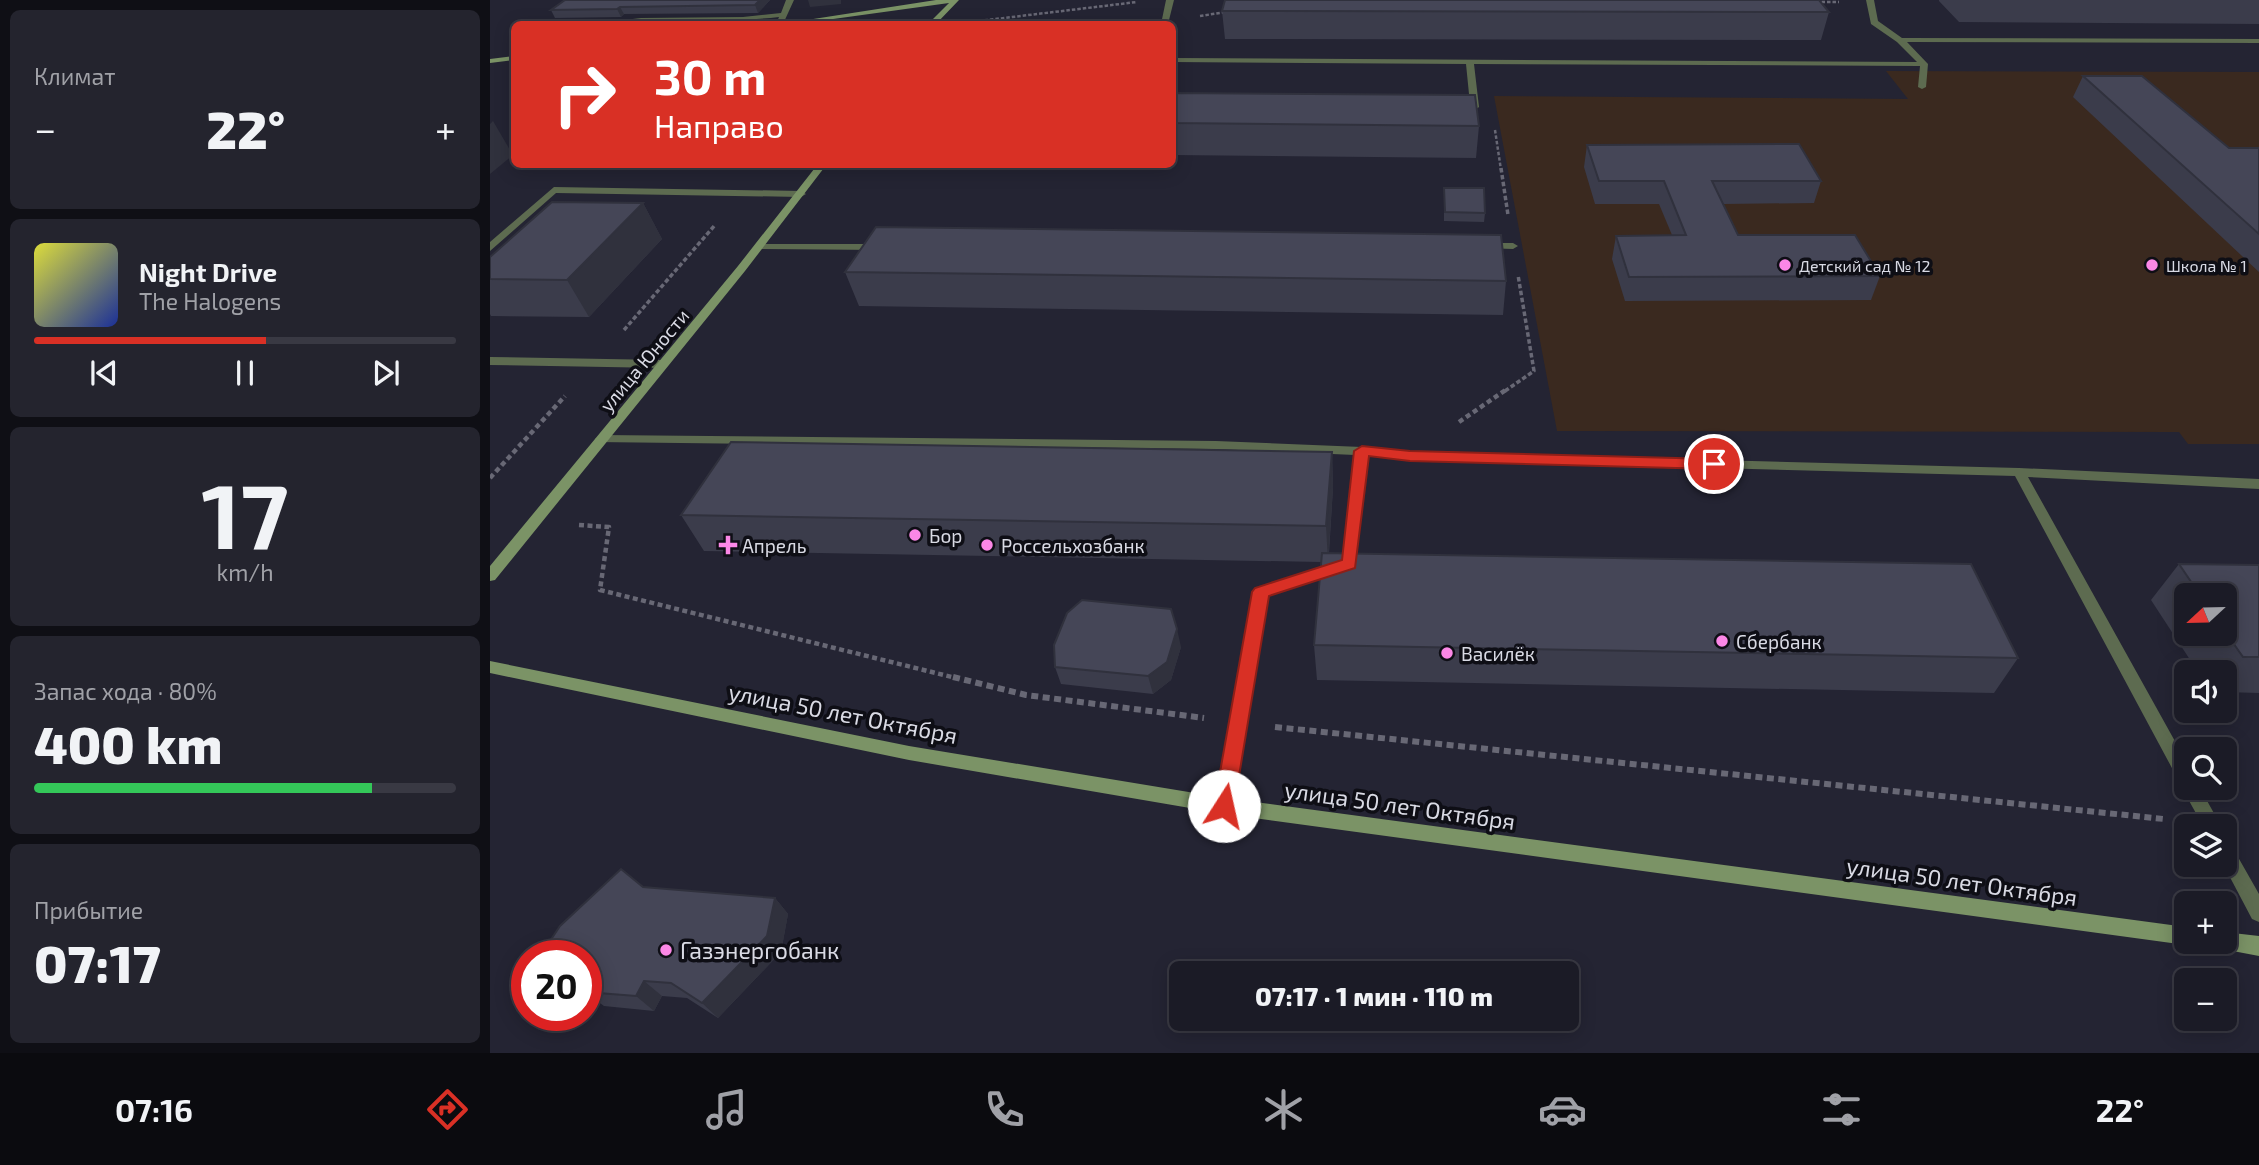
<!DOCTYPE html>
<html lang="ru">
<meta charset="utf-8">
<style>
:root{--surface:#1b1b26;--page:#24242e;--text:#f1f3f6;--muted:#a0a1a7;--line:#393943;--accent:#d93025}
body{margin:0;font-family:"Exo 2",sans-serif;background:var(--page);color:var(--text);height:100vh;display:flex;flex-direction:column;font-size:26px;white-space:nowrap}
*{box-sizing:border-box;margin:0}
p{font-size:23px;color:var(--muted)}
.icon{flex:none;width:38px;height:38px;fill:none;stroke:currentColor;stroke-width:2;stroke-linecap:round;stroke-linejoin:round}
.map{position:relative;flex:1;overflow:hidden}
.details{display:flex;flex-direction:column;gap:10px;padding:10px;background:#0f0f15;width:490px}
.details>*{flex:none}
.banner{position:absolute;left:21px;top:21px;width:665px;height:147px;border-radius:10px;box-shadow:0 4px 18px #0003,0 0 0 2px var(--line);background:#d93025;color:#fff;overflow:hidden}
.needle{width:46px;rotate:248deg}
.buttons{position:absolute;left:1684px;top:583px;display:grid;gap:14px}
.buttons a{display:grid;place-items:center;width:63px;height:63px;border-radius:10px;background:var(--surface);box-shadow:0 4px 18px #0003,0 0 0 2px var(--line);font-size:35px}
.speed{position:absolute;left:21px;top:940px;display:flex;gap:14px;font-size:35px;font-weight:700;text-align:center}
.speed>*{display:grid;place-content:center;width:91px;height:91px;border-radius:50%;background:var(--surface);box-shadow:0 4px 18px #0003,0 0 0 2px var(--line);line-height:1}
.speed .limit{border:10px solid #d22;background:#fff;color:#111}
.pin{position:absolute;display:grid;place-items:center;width:60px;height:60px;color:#fff;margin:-30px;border:4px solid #fff;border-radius:50%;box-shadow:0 2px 7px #0007}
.me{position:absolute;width:77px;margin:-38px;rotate:10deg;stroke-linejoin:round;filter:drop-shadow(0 0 5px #0008)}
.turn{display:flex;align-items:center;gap:24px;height:147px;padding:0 28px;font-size:32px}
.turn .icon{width:91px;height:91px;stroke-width:2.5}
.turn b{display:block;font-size:49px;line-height:60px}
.big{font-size:52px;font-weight:800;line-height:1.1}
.details .tile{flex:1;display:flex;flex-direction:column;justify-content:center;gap:10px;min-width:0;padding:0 24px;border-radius:10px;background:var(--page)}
.details .dial{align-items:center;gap:0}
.dial b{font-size:91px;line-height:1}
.song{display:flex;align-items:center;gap:21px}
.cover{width:84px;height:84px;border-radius:10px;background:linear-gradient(135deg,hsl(60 70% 55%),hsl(230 70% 35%))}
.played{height:7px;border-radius:4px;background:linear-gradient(90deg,var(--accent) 55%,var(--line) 55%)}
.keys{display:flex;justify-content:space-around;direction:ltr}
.heat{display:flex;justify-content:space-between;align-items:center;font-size:38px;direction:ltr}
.charge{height:10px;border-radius:5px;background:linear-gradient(90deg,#34c759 80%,var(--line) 0)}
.trip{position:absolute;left:679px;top:961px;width:410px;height:70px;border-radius:10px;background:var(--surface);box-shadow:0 4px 18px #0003,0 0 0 2px var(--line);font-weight:800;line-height:70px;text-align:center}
.tab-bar{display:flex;height:112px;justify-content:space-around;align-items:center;background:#0b0b0f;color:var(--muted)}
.tab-bar .icon{width:49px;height:49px}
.tab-bar .selected{color:var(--accent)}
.tab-bar b{font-size:32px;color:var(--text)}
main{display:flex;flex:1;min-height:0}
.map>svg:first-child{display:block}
.education{fill:#3a291f}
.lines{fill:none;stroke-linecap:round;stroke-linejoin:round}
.path-far3{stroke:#686875;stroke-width:2.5;stroke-dasharray:3.5 2;stroke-linecap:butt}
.path-far2{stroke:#686875;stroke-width:3.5;stroke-dasharray:4.5 2.5;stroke-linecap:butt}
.path-far1{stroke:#686875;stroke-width:4.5;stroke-dasharray:5 3.5;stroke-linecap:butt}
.path{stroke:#686875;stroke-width:6;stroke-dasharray:7 4.5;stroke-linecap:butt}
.lane{fill:#5d6b50;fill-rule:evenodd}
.secondary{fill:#7b9366;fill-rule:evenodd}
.wall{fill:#3b3c4b;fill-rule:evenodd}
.shaded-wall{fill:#30313d}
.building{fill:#454657;stroke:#30313d;stroke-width:2}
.route{fill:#d93025;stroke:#8d1f18;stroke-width:2}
.poi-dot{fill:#fb87e6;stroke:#0e0e15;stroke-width:2.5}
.labels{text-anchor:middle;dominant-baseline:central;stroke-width:7;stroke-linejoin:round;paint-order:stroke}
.far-poi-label{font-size:16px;fill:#d9dae4;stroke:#0e0e15;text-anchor:start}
.street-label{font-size:19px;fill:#d9dae4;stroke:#0e0e15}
.poi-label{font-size:19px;fill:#d9dae4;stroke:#0e0e15;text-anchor:start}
.near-street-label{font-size:23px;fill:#d9dae4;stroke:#0e0e15}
.near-poi-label{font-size:23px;fill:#d9dae4;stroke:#0e0e15;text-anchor:start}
</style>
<main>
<section class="details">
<div class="tile"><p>Климат</p>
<div class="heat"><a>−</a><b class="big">22°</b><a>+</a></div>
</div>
<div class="tile">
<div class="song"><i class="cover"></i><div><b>Night Drive</b><p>The Halogens</p></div></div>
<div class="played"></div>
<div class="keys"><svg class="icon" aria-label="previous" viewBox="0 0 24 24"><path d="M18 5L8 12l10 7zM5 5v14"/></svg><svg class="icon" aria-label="pause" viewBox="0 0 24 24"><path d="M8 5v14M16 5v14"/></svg><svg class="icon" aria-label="next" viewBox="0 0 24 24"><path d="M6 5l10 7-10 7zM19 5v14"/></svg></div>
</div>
<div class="tile dial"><b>17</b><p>km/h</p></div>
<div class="tile"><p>Запас хода · 80%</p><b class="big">400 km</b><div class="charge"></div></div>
<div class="tile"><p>Прибытие</p><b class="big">07:17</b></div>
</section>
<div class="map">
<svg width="1769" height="1053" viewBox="0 0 1769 1053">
<rect width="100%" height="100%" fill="#242433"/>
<path class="education" d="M1396,71L1769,72V444H1698L1689,432L1067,431L1004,96L1418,99Z"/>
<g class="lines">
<path class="path-far3" d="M1326,2H1349
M710,16L736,12
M489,21L647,2
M1005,130L1011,170"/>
<path class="path-far2" d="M1011,168L1018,215
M134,330L225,225
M1015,391L1044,371L1028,275"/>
<path class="path-far1" d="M969,422L1017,389
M0,478L75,396
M89,525L119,527L110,590L470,679"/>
<path class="path" d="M463,677L536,695L714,718
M785,727L1674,819"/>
<path class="lane" d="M296,0H304L293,24H286L289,17C244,22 200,21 154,22C135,23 85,30 69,22L73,20L118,22L151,18L253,17L291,13Z
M676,0H684L678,24H671Z
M1376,0H1384L1388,21L1412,38L1769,39V43L1417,42L1438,64L1436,87L1432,89L1428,87L1430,66L984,64L989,107L985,110L976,107L980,104L976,64L682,62V58L1427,62L1407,42L1381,24Z
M64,187L311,191L316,194L311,197L66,193L0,251V242Z
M996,243H1023L1028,246L1023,249L992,248L991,246Z
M270,244H391L396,247L391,250L266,249L265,247Z
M0,357L173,360L179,364L173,368L0,365Z
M111,435L726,441L872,447L920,452L1529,468L1769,479V489L1538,477L1696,761V788H1710L1731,826H1713L1692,788L1694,785L1690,783L1525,476L920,460L878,456L864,568L778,595L744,806L741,812L735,814L729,812L726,806L764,592L766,588L852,561L865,455L726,449L106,442L105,439Z
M1734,841L1740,843L1769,894V922L1762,919L1733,864Z"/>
<path class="secondary" d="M446,0H469L446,24H438L459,3L307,24H291Z
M24,56V60L0,63V59Z
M328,164H337L255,271L5,580L0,581V566L248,266Z
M0,661L419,746L735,798L1696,927V942H1703L1696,945L735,814L419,760L0,673Z
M1734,932L1769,936V956L1727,948L1725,942H1734Z"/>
</g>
<path class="wall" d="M75,0H280L268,13L134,14L131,17L65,18L61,10Z
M1449,0H1769V24L1469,22L1449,1Z
M732,11L1339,12L1331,40L735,39Z
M1593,76L1739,148H1769V272L1583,97Z
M682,93L989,126L986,158L682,155Z
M1097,145L1331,181L1324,203L1233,204L1248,235L1390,276L1381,300L1135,301L1122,259L1126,236L1182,235L1169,204H1105L1094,167Z
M954,196L995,213L994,222L954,221Z
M153,203L172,239L99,317L1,316L0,314V279Z
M355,272L1016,281L1013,315L369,306Z
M842,452L843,488L839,553L1528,658L1504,693L827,680L824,645L831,562L214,551L191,515Z
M1689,564L1769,565V693L1734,692V672H1708L1661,600ZM1696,595H1734V634H1696Z
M691,647L681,680L663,694L571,684L565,667Z
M153,887L285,898L298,914L291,952L228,1018L197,998L172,996L164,1011L114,1006L96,993V956Z"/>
<path class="shaded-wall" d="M270,0H280L268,13L265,5Z
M318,0H351V4L320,7Z
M130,7L134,14L131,17L127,9Z
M3,121L23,155L0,174V124Z
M153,203L172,239L99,317L77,280Z
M842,452L843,488L838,562L836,526Z
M687,629L691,647L681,680L663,694L658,676Z
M285,898L298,914L291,952L228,1018L212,1003Z
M154,981L172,996L164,1011L146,996Z"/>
<path class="building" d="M75,0H270L265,5L130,7L127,9L61,10Z
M735,0H1329L1339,12L732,11Z
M1593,76H1652L1739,148H1769V234Z
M682,93L985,95L989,126L682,123Z
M1309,144L1331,181H1222L1248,235H1365L1390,276L1139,277L1126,236L1196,235L1174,181H1109L1097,145Z
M954,188H994L995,213L955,212Z
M62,202L153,203L77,280L0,279V257Z
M386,227L1011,235L1016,281L355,272Z
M241,442L842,452L836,526L191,515Z
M832,553L1481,564L1528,658L824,645Z
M1689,564L1769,565V657H1753L1734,630V595H1710Z
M592,600L681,609L687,629L677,662L658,676L565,667L564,645L577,613Z
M131,869L153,887L285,898L277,936L212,1003L181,983L154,981L146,996L96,992V989L104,977L96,976V956H50L70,926Z"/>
<path class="route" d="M872,446L920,451L1224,459L1232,464L1224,469L920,461L879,456L865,568L779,596L744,806L742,812L734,815L727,812L724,806L762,592L765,588L852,560L864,451Z"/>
<g class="poi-dot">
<circle cx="1295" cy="265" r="7"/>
<circle cx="1662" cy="265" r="7"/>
<circle cx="425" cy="535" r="7"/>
<path d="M234.5 534.5h7v7h7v7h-7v7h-7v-7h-7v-7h7z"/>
<circle cx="497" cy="545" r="7"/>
<circle cx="1232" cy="641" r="7"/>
<circle cx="957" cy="653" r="7"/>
<circle cx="176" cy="950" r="7"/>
</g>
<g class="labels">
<g class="far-poi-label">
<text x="1309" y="265">Детский сад № 12</text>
<text x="1676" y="265">Школа № 1</text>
</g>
<g class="street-label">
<text transform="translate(154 360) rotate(-50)">улица Юности</text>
</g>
<g class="poi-label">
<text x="439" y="535">Бор</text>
<text x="252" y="545">Апрель</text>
<text x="511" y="545">Россельхозбанк</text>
<text x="1246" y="641">Сбербанк</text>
<text x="971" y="653">Василёк</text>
</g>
<g class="near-street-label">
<text transform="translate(353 713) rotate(11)">улица 50 лет Октября</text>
<text transform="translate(910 805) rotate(8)">улица 50 лет Октября</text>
<text transform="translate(1472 881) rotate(8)">улица 50 лет Октября</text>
</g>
<g class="near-poi-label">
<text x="190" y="950">Газэнергобанк</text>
</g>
</g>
</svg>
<div class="buttons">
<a><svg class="needle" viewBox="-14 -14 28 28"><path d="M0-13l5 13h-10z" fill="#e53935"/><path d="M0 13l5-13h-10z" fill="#a0a1a7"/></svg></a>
<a><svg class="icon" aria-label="sound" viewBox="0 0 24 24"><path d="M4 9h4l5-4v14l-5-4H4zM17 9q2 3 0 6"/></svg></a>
<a><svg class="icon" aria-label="search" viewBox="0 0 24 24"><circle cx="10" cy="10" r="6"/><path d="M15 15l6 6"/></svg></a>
<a><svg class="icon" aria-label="layers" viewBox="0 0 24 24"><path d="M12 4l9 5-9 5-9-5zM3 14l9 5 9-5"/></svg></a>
<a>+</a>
<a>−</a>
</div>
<div class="speed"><div class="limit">20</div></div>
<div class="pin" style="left:1224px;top:464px;background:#d93025"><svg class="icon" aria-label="arrive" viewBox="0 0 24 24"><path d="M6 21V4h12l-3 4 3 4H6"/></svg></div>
<svg class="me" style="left:734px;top:806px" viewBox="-20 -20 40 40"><circle r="19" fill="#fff"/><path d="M0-13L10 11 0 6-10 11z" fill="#d93025"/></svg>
<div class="trip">07:17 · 1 мин · 110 m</div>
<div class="banner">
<div class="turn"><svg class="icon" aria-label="right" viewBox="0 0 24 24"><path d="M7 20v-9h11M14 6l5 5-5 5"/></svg><div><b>30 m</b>Направо</div></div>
</div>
</div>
</main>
<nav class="tab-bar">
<b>07:16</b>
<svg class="icon selected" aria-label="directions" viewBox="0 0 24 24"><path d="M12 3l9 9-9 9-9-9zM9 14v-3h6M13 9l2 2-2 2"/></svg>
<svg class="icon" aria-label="music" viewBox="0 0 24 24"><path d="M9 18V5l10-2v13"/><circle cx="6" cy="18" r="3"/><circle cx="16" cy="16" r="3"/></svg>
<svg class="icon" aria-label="phone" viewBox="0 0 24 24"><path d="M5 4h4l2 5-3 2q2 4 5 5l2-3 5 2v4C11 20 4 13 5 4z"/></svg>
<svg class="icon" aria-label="climate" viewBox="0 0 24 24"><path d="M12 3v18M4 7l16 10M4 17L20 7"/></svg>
<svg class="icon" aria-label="car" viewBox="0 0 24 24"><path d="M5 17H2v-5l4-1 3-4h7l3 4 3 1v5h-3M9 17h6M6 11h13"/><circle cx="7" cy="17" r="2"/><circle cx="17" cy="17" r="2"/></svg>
<svg class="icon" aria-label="filters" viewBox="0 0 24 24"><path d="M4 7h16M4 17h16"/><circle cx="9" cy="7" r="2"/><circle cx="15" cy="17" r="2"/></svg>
<b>22°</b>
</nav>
